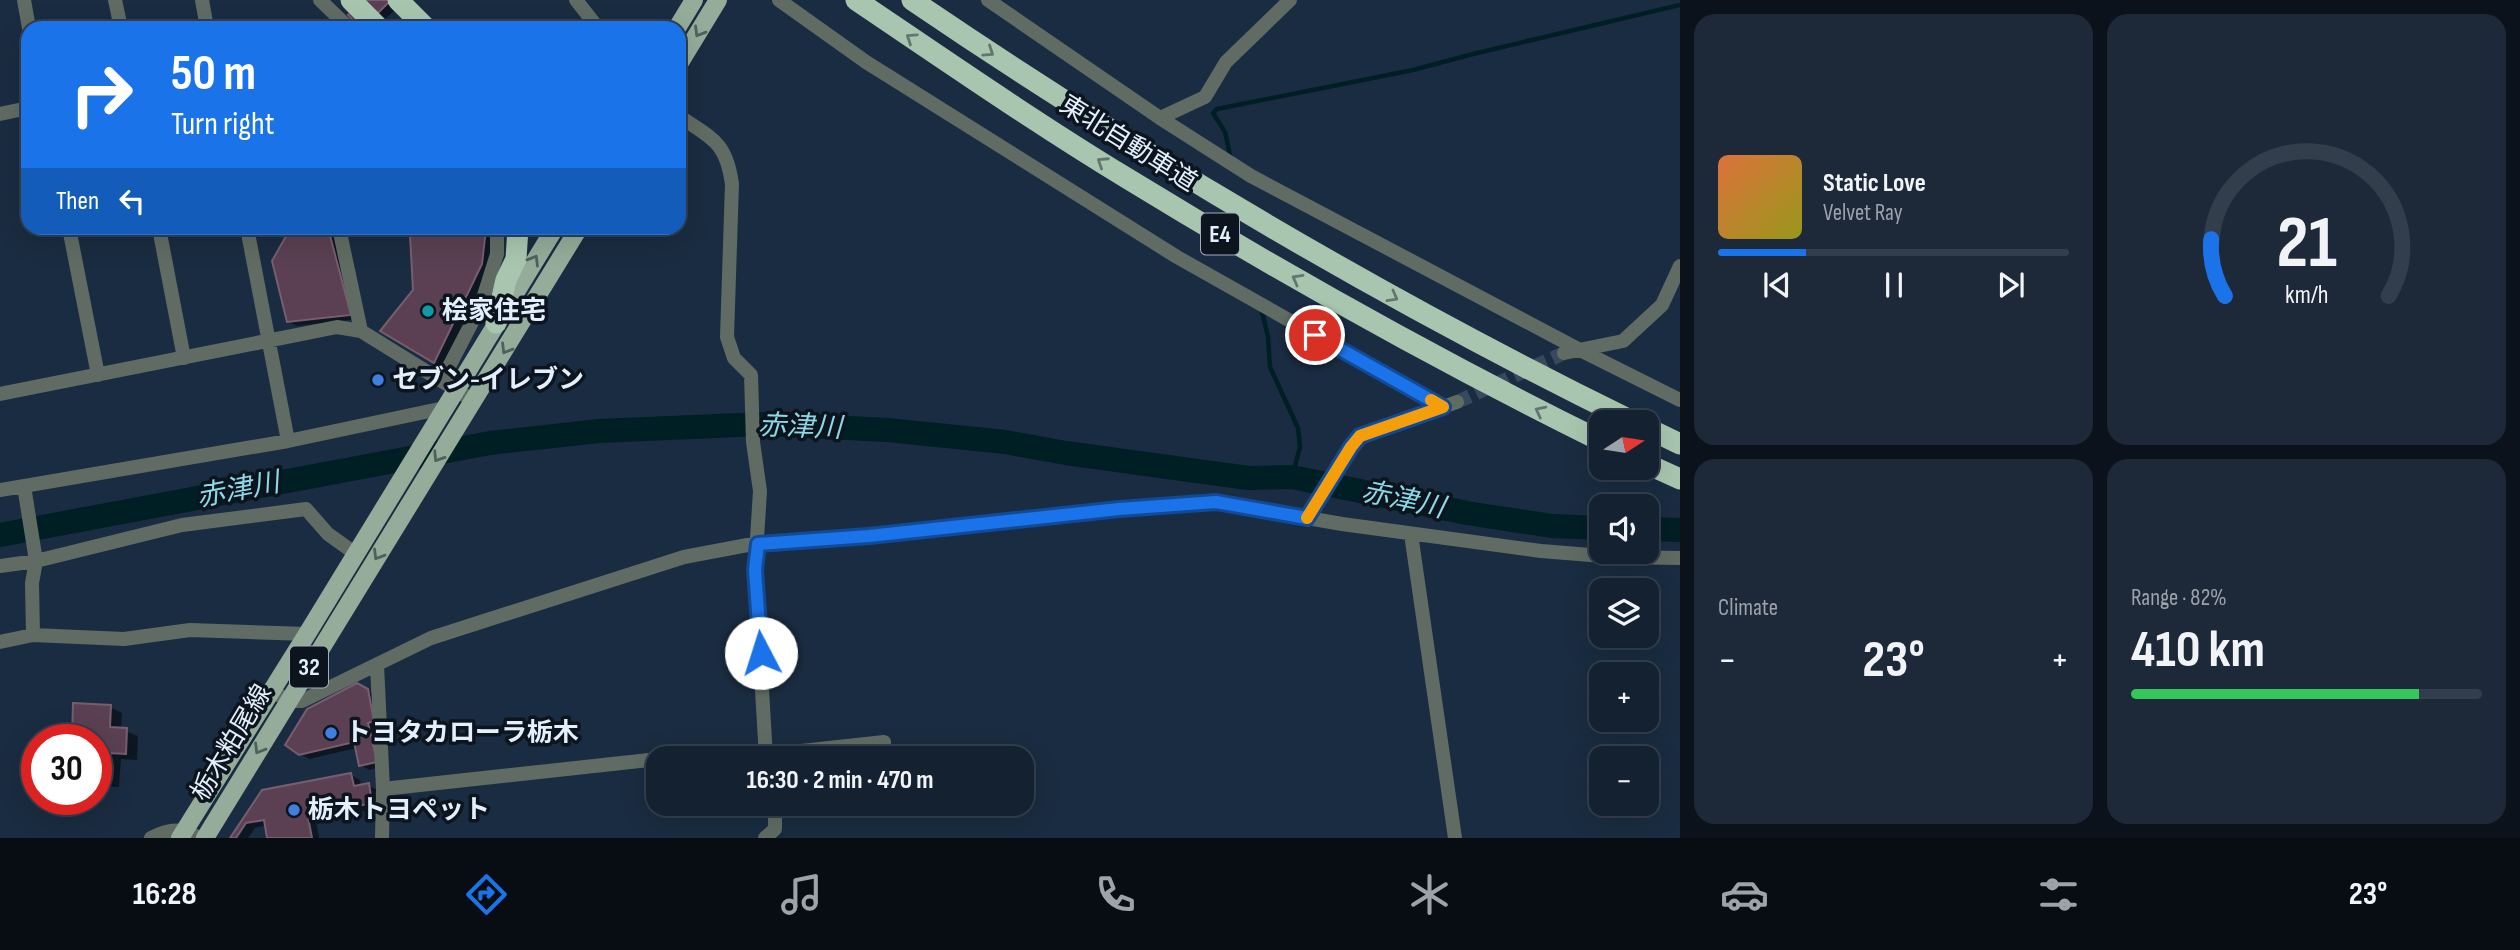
<!DOCTYPE html>
<meta charset="utf-8">
<style>
:root{--surface:#142131;--page:#1d2939;--text:#f1f3f6;--muted:#9da3ab;--line:#333e4d;--accent:#1a73e8}
body{margin:0;font-family:"Sofia Sans Condensed","Noto Sans JP",sans-serif;background:var(--page);color:var(--text);height:100vh;display:flex;flex-direction:column;font-size:26px;white-space:nowrap}
*{box-sizing:border-box;margin:0}
p{font-size:23px;color:var(--muted)}
.icon{flex:none;width:38px;height:38px;fill:none;stroke:currentColor;stroke-width:2;stroke-linecap:round;stroke-linejoin:round}
.map{position:relative;flex:1;overflow:hidden}
.side{display:flex;flex-direction:column;gap:14px;padding:14px;background:#0b121b;width:840px}
.side>*{flex:none}
.guide{position:absolute;left:21px;top:21px;width:665px;height:214px;border-radius:21px;box-shadow:0 7px 28px #0002,0 0 0 2px var(--line);background:#1a73e8;color:#fff;overflow:hidden}
.needle{width:46px;rotate:78deg}
.controls{position:absolute;left:1589px;top:410px;display:grid;gap:14px}
.controls a{display:grid;place-items:center;width:70px;height:70px;border-radius:14px;background:var(--surface);box-shadow:0 7px 28px #0002,0 0 0 2px var(--line);font-size:35px}
.speed{position:absolute;left:21px;top:724px;display:flex;gap:14px;font-size:35px;font-weight:700;text-align:center}
.speed>*{display:grid;place-content:center;width:91px;height:91px;border-radius:50%;background:var(--surface);box-shadow:0 7px 28px #0002,0 0 0 2px var(--line);line-height:1}
.speed .limit{border:10px solid #d22;background:#fff;color:#111}
.pin{position:absolute;display:grid;place-items:center;width:60px;height:60px;color:#fff;margin:-30px;border:4px solid #fff;border-radius:50%;box-shadow:0 2px 7px #0007}
.me{position:absolute;width:77px;margin:-38px;rotate:355deg;stroke-linejoin:round;filter:drop-shadow(0 0 5px #0008)}
.turn{display:flex;align-items:center;gap:24px;height:147px;padding:0 35px;font-size:32px}
.turn .icon{width:91px;height:91px;stroke-width:2.5}
.turn b{display:block;font-size:49px;line-height:60px}
.then{display:flex;align-items:center;height:66px;padding:0 35px;background:#0003;gap:14px;font-size:26px}
.big{font-size:52px;font-weight:700;line-height:1.1}
.side .card{flex:1;display:flex;flex-direction:column;justify-content:center;gap:10px;min-width:0;padding:0 24px;border-radius:21px;background:var(--page)}
.side .dial{align-items:center;gap:0}
.dial svg{height:182px;overflow:visible;fill:none;stroke:var(--line);stroke-width:7;stroke-linecap:round;text-anchor:middle}
.dial text{fill:var(--text);stroke:none}
.song{display:flex;align-items:center;gap:21px}
.cover{width:84px;height:84px;border-radius:10px;background:linear-gradient(135deg,hsl(20 70% 55%),hsl(60 70% 35%))}
.played{height:7px;border-radius:4px;background:linear-gradient(90deg,var(--accent) 25%,var(--line) 25%)}
.keys{display:flex;justify-content:space-around;direction:ltr}
.heat{display:flex;justify-content:space-between;align-items:center;font-size:38px;direction:ltr}
.charge{height:10px;border-radius:5px;background:linear-gradient(90deg,#34c759 82%,var(--line) 0)}
.side .tiles{flex:1;display:grid;gap:14px;grid-template-columns:repeat(2,1fr)}
.trip{position:absolute;left:646px;top:746px;width:388px;height:70px;border-radius:21px;background:var(--surface);box-shadow:0 7px 28px #0002,0 0 0 2px var(--line);font-weight:700;line-height:70px;text-align:center}
.tab-bar{display:flex;height:112px;justify-content:space-around;align-items:center;background:#080d14;color:var(--muted)}
.tab-bar .icon{width:49px;height:49px}
.tab-bar .selected{color:var(--accent)}
.tab-bar b{font-size:32px;color:var(--text)}
main{display:flex;flex:1;min-height:0}
.map>svg:first-child{display:block}
.shadow{fill:#0007}
.lines{fill:none;stroke-linecap:round;stroke-linejoin:round}
.stream{stroke:#001f24;stroke-width:4.5}
.river{stroke:#001f24;stroke-width:24}
.building{fill:#5a4052;stroke:#785d6f;stroke-width:2}
.street-tunnel{stroke:#38495d;stroke-width:14;stroke-dasharray:14 7;stroke-linecap:butt}
.street{stroke:#606c63;stroke-width:14}
.primary{stroke:#94ac99;stroke-width:18}
.highway{stroke:#a8c6af;stroke-width:21}
.oneway{stroke:#50605c}
.oneway2{stroke:#62766e}
.route-casing{stroke:#114b97;stroke-width:18}
.route{stroke:#1a73e8;stroke-width:12}
.slow{stroke:#f59e0b;stroke-width:12}
.culture-dot{fill:#0f9aa8;stroke:#0c141e;stroke-width:2.5}
.shop-dot{fill:#3f7fe0;stroke:#0c141e;stroke-width:2.5}
.labels{text-anchor:middle;dominant-baseline:central;stroke-width:7;stroke-linejoin:round;paint-order:stroke}
.shield{fill:#0c141e;stroke:#a2adba;stroke-width:2}
.shield-label{font-size:24px;font-weight:bold;fill:#e3effd}
.street-label{font-size:26px;fill:#e3effd;stroke:#0c141e}
.poi-label{font-size:26px;font-weight:bold;fill:#e3effd;stroke:#0c141e;text-anchor:start}
.water-label{font-size:28px;font-style:italic;fill:#8dd8e7;stroke:#0c141e}
</style>
<main>
<div class="map">
<svg width="1680" height="838" viewBox="0 0 1680 838">
<rect width="100%" height="100%" fill="#1a2c41"/>
<path class="shadow" d="M366,0H405L376,28H363Z
M327,228L335,233L358,319L297,326L288,321L287,238Z
M442,228H493V271L446,368L383,331L415,291L412,236Z
M357,685L376,696L385,766L369,770L360,765L357,748L309,759L300,754Z
M75,705L110,707L122,713L121,729L138,736L137,760L121,759L119,787L96,786V740H73Z
M351,775L360,780L361,786L368,785L377,790L380,808L316,821L319,838H269L267,825L255,828L248,838H232L263,792Z"/>
<g class="lines">
<path class="stream" d="M1230,155L1225,132L1213,113L1217,109L1413,70L1473,54L1680,5
M1262,312L1268,337L1270,367L1298,428L1300,447L1292,477"/>
<path class="river" d="M1647,529L1680,530
M0,535L490,443L599,431L763,424L888,430L1005,442L1066,453L1248,478L1292,477L1467,513L1552,526L1601,528"/>
</g>
<path class="building" d="M363,0H391L363,28H360L348,15Z
M320,228H328L351,315L287,322L272,261L286,236Z
M436,228L486,229L482,264L434,363L380,331L413,290L410,235Z
M357,683L368,689L374,721L368,723L377,762L359,766L354,742L299,755L285,745L307,709Z
M73,703L111,705L110,727L127,728L126,754L109,753L108,781L96,780V740H72Z
M351,773L354,786L369,783L372,803L308,817L312,838H267L264,820L246,823L236,838H230L262,790Z"/>
<g class="lines">
<path class="street-tunnel" d="M1457,402L1564,353"/>
<path class="street" d="M24,0L29,28
M115,0L121,28
M202,0L207,28
M320,0L349,28
M576,0L598,28
M779,0L866,62L1177,257L1443,407
M988,0L1160,118L1251,176L1578,349L1680,400
M0,114L28,108
M679,116C712,139 726,141 732,184L727,337L734,358L751,375L753,442L760,491L755,570L766,758
M1160,118L1205,97L1226,62L1290,0
M69,228L98,375
M159,228L184,358
M247,228L288,441
M339,228L361,331
M1564,353L1623,341L1662,305L1680,266
M442,380L481,305L497,254V228
M0,394L337,327L361,331L474,401
M24,486L36,561L32,583L33,635
M0,490L288,441L444,408
M1307,518L1351,447L1361,436L1457,402
M1411,534L1455,838
M0,566L36,561L182,525L306,509L328,534L356,554
M0,642L33,635L124,639L190,630L307,634
M377,665L383,789L382,838
M272,691L289,701H302L431,638L684,557L758,543L869,536L1119,509L1216,502L1342,524L1541,551L1615,557L1680,558
M682,758L765,755L884,742
M383,789L658,759
M151,838C171,828 181,828 200,838
M765,838L775,829V803"/>
<path class="primary" d="M677,28L694,0
M679,64L718,0
M180,838L307,634L555,228
M205,838L579,228"/>
<path class="highway" d="M351,0L379,28
M398,0L426,28
M856,0C945,60 1033,121 1125,177C1280,272 1439,361 1601,441
M912,0C1143,157 1383,299 1634,422
M496,323L506,280L516,259L518,228
M1647,428L1680,444
M1647,464L1680,479"/>
</g>
<defs><path id="oneway-chevron" d="M-2-3.5L2.5 0L-2 3.5" fill="none" stroke-width="1.6" stroke-linecap="round" stroke-linejoin="round" transform="scale(1.75)"/></defs>
<g class="oneway">
<use href="#oneway-chevron" transform="translate(699 32) rotate(121)"/>
<use href="#oneway-chevron" transform="translate(534 260) rotate(-59)"/>
<use href="#oneway-chevron" transform="translate(506 349) rotate(121)"/>
<use href="#oneway-chevron" transform="translate(438 457) rotate(123)"/>
<use href="#oneway-chevron" transform="translate(378 555) rotate(121)"/>
<use href="#oneway-chevron" transform="translate(259 749) rotate(121)"/>
</g>
<g class="oneway2">
<use href="#oneway-chevron" transform="translate(911 38) rotate(-146)"/>
<use href="#oneway-chevron" transform="translate(989 52) rotate(34)"/>
<use href="#oneway-chevron" transform="translate(1102 162) rotate(-147)"/>
<use href="#oneway-chevron" transform="translate(1297 279) rotate(-151)"/>
<use href="#oneway-chevron" transform="translate(1393 297) rotate(29)"/>
<use href="#oneway-chevron" transform="translate(1540 411) rotate(-153)"/>
</g>
<g class="lines">
<defs>
<path id="route" d="M761,653L755,570L758,544L869,536L1119,509L1216,502L1307,518L1351,447L1360,436L1443,407L1315,335"/>
</defs>
<use href="#route" class="route-casing"/>
<use href="#route" class="route"/>
<path class="slow" d="M1307,518L1351,447L1360,436L1443,407L1431,400"/>
</g>
<circle class="culture-dot" cx="428" cy="311" r="7"/>
<g class="shop-dot">
<circle cx="378" cy="380" r="7"/>
<circle cx="331" cy="733" r="7"/>
<circle cx="294" cy="810" r="7"/>
</g>
<g class="labels">
<g class="shield">
<rect x="1201" y="213.5" width="38" height="41" rx="5"/>
<rect x="290" y="646.5" width="38" height="41" rx="5"/>
</g>
<g class="shield-label">
<text x="1220" y="234">E4</text>
<text x="309" y="667">32</text>
</g>
<g class="street-label">
<text transform="translate(1128 144) rotate(32)">東北自動車道</text>
<text transform="translate(232 743) rotate(-59)">栃木粕尾線</text>
</g>
<g class="poi-label">
<text x="442" y="311">桧家住宅</text>
<text x="392" y="380">セブン-イレブン</text>
<text x="345" y="733">トヨタカローラ栃木</text>
<text x="308" y="810">栃木トヨペット</text>
</g>
<g class="water-label">
<text transform="translate(800 427) rotate(2)">赤津川</text>
<text transform="translate(238 490) rotate(-11)">赤津川</text>
<text transform="translate(1403 500) rotate(12)">赤津川</text>
</g>
</g>
</svg>
<div class="controls">
<a><svg class="needle" viewBox="-14 -14 28 28"><path d="M0-13l5 13h-10z" fill="#e53935"/><path d="M0 13l5-13h-10z" fill="#9da3ab"/></svg></a>
<a><svg class="icon" aria-label="sound" viewBox="0 0 24 24"><path d="M4 9h4l5-4v14l-5-4H4zM17 9q2 3 0 6"/></svg></a>
<a><svg class="icon" aria-label="layers" viewBox="0 0 24 24"><path d="M12 4l9 5-9 5-9-5zM3 14l9 5 9-5"/></svg></a>
<a>+</a>
<a>−</a>
</div>
<div class="speed"><div class="limit">30</div></div>
<div class="pin" style="left:1315px;top:335px;background:#d93025"><svg class="icon" aria-label="arrive" viewBox="0 0 24 24"><path d="M6 21V4h12l-3 4 3 4H6"/></svg></div>
<svg class="me" style="left:761px;top:653px" viewBox="-20 -20 40 40"><circle r="19" fill="#fff"/><path d="M0-13L10 11 0 6-10 11z" fill="#1a73e8"/></svg>
<div class="trip">16:30 · 2 min · 470 m</div>
<div class="guide">
<div class="turn"><svg class="icon" aria-label="right" viewBox="0 0 24 24"><path d="M7 20v-9h11M14 6l5 5-5 5"/></svg><div><b>50 m</b>Turn right</div></div>
<div class="then">Then<svg class="icon" aria-label="left" viewBox="0 0 24 24"><path d="M17 20v-9H6M10 6l-5 5 5 5"/></svg></div>
</div>
</div>
<section class="side">
<div class="tiles">
<div class="card">
<div class="song"><i class="cover"></i><div><b>Static Love</b><p>Velvet Ray</p></div></div>
<div class="played"></div>
<div class="keys"><svg class="icon" aria-label="previous" viewBox="0 0 24 24"><path d="M18 5L8 12l10 7zM5 5v14"/></svg><svg class="icon" aria-label="pause" viewBox="0 0 24 24"><path d="M8 5v14M16 5v14"/></svg><svg class="icon" aria-label="next" viewBox="0 0 24 24"><path d="M6 5l10 7-10 7zM19 5v14"/></svg></div>
</div>
<div class="card dial"><svg viewBox="0 0 100 80">
<path d="M14 69A42 42 0 1 1 86 69"/>
<path d="M14 69A42 42 0 0 1 8 44" stroke="#1a73e8"/>
<text x="50" y="56" font-size="32" font-weight="700">21</text>
<text x="50" y="72" font-size="11">km/h</text>
</svg></div>
<div class="card"><p>Climate</p>
<div class="heat"><a>−</a><b class="big">23°</b><a>+</a></div>
</div>
<div class="card"><p>Range · 82%</p><b class="big">410 km</b><div class="charge"></div></div>
</div>
</section>
</main>
<nav class="tab-bar">
<b>16:28</b>
<svg class="icon selected" aria-label="directions" viewBox="0 0 24 24"><path d="M12 3l9 9-9 9-9-9zM9 14v-3h6M13 9l2 2-2 2"/></svg>
<svg class="icon" aria-label="music" viewBox="0 0 24 24"><path d="M9 18V5l10-2v13"/><circle cx="6" cy="18" r="3"/><circle cx="16" cy="16" r="3"/></svg>
<svg class="icon" aria-label="phone" viewBox="0 0 24 24"><path d="M5 4h4l2 5-3 2q2 4 5 5l2-3 5 2v4C11 20 4 13 5 4z"/></svg>
<svg class="icon" aria-label="climate" viewBox="0 0 24 24"><path d="M12 3v18M4 7l16 10M4 17L20 7"/></svg>
<svg class="icon" aria-label="car" viewBox="0 0 24 24"><path d="M5 17H2v-5l4-1 3-4h7l3 4 3 1v5h-3M9 17h6M6 11h13"/><circle cx="7" cy="17" r="2"/><circle cx="17" cy="17" r="2"/></svg>
<svg class="icon" aria-label="filters" viewBox="0 0 24 24"><path d="M4 7h16M4 17h16"/><circle cx="9" cy="7" r="2"/><circle cx="15" cy="17" r="2"/></svg>
<b>23°</b>
</nav>
